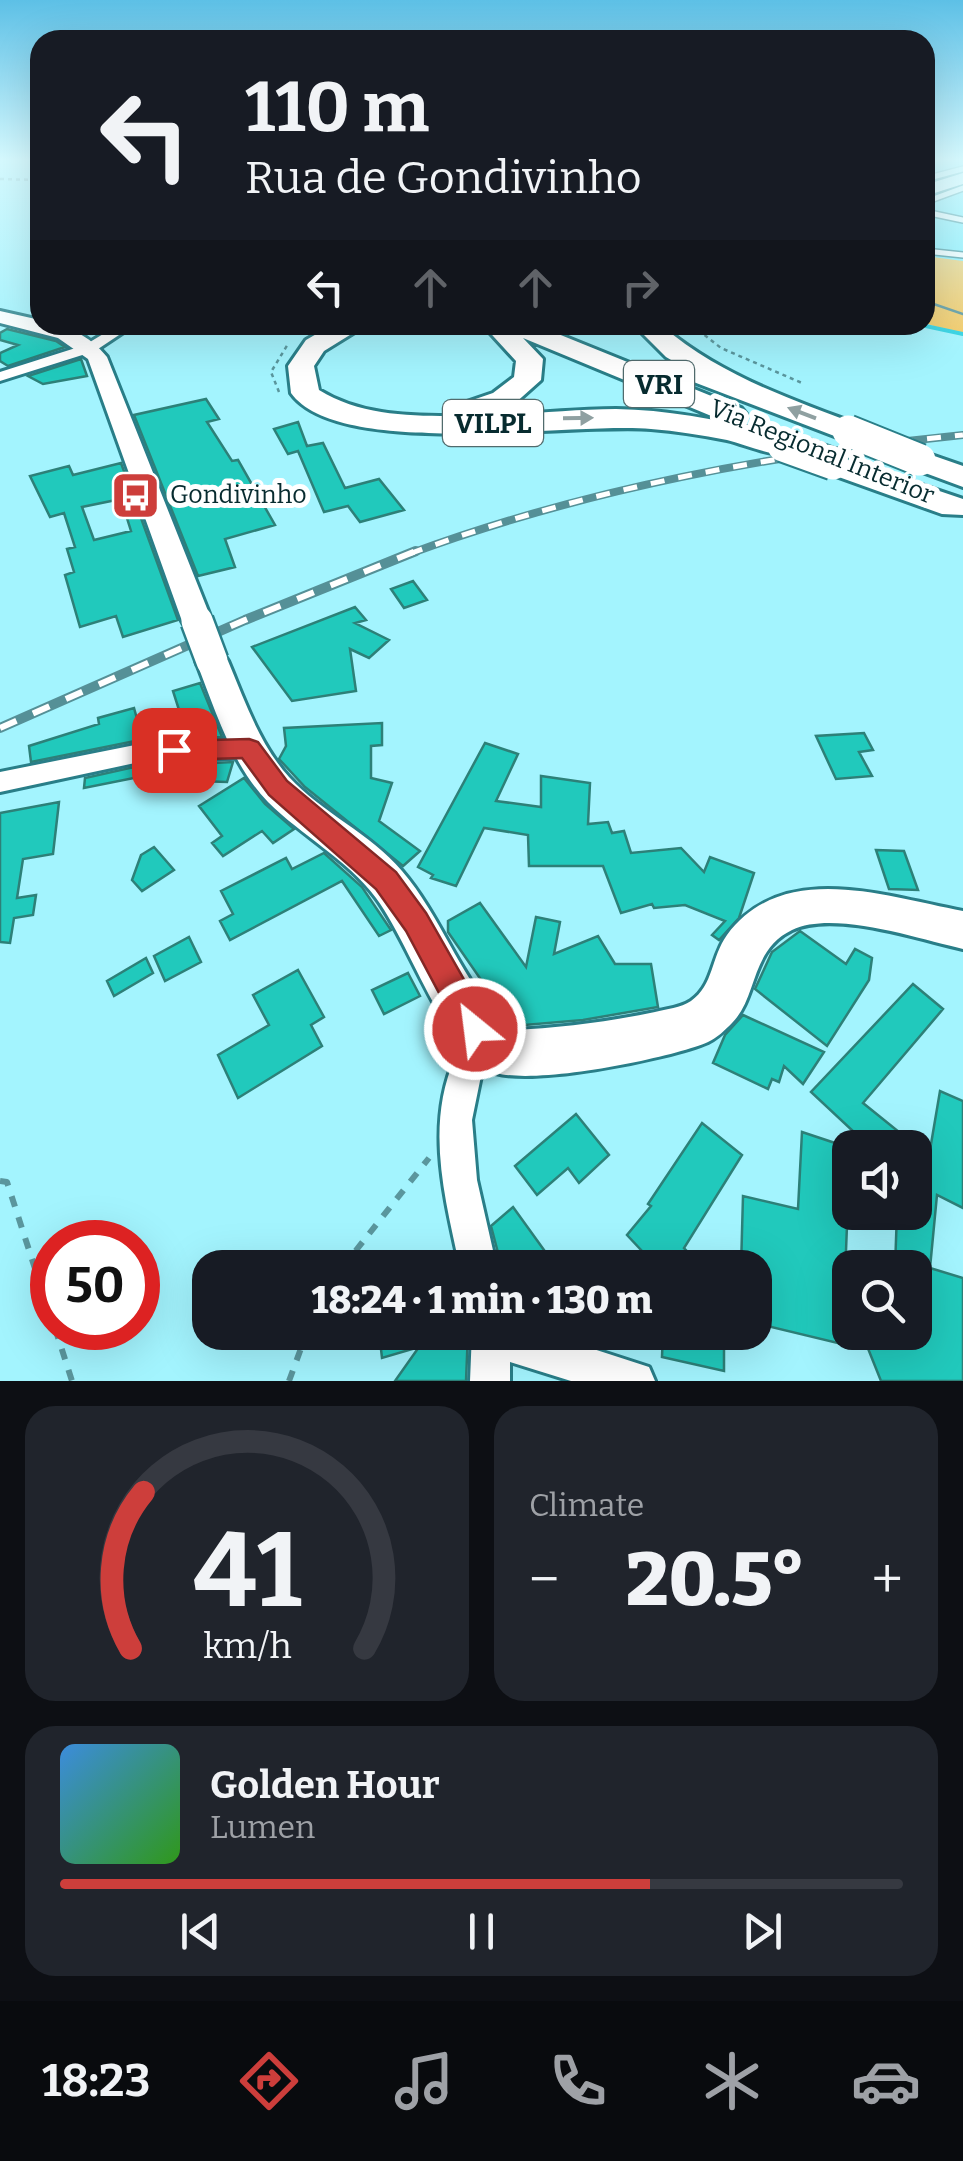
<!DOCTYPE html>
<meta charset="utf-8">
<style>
:root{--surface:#171b24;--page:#20242c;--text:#f1f3f6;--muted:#9ea1a6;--line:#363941;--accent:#cd3e3b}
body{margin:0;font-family:Bitter,serif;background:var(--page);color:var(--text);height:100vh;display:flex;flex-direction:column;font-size:38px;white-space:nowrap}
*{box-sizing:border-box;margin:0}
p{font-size:32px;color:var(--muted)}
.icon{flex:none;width:55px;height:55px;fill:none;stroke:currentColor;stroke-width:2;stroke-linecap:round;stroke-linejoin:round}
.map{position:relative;height:1381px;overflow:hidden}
.details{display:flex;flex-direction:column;gap:25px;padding:25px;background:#0d0f14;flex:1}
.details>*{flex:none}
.hud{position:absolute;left:30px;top:30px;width:905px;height:305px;border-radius:30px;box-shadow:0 10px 40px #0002;background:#171b24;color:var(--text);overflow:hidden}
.controls{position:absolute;left:832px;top:1130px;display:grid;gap:20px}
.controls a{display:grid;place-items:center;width:100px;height:100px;border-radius:20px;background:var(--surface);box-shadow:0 10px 40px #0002;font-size:50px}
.speed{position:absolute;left:30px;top:1220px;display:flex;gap:20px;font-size:50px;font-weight:700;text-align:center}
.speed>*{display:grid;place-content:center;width:130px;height:130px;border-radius:50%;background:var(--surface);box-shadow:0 10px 40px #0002;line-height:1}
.speed .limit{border:15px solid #d22;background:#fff;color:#111}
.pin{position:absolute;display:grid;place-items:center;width:85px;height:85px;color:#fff;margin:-42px;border-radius:20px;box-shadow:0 5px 15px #0006}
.me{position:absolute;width:110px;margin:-55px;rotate:331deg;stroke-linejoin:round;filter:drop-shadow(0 0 8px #0008)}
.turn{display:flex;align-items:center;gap:35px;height:210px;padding:0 50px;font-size:45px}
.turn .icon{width:130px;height:130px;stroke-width:2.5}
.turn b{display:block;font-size:70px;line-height:85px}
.lanes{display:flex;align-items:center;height:95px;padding:0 50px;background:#0003;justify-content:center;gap:50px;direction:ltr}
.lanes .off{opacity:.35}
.big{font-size:75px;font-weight:800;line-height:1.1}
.details .tile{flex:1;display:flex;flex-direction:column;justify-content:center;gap:15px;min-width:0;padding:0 35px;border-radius:30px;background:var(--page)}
.details .dial{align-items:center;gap:0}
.dial svg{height:260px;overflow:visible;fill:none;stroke:var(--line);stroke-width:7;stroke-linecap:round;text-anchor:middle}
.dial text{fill:var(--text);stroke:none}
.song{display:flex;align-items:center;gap:30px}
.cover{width:120px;height:120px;border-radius:15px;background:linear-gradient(135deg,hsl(210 70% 55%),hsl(110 70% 35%))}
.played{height:10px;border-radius:5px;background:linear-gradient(90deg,var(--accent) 70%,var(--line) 70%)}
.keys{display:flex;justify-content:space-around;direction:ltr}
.heat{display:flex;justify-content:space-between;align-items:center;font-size:55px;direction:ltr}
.details .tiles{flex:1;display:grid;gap:25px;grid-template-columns:1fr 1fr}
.tile:last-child{grid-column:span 2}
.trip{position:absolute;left:192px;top:1250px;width:580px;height:100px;border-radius:30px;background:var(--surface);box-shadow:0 10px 40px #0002;font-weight:800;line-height:100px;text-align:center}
.dock{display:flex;height:160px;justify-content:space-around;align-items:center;background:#090b0e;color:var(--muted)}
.dock .icon{width:70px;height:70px}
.dock .current{color:var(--accent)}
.dock b{font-size:45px;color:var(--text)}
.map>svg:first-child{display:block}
.built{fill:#76eefd}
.green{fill:#f6c961}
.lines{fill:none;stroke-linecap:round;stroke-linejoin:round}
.stream{stroke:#2cd1e2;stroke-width:4}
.building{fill:#21c9bc;stroke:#2d8078;stroke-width:2.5;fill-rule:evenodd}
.service-casing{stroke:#297e88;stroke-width:8}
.minor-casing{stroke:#297e88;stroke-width:6}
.secondary-casing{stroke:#297e88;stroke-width:6}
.trunk-casing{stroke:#297e88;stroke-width:5}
.motorway-casing{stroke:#297e88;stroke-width:6}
.path-far1{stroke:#5a969d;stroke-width:2.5;stroke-dasharray:4 4;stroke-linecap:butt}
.path{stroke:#5a969d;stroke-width:6;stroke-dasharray:11 11;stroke-linecap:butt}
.service{stroke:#fff;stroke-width:5}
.minor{fill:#fff;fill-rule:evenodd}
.secondary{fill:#fff;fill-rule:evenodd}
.trunk{fill:#fff;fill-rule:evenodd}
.motorway{fill:#fff;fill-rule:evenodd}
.tram{stroke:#559097;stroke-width:2.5}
.rail-far1-casing{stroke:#559097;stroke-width:8}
.rail-casing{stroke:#559097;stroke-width:10}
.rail-far1{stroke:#fff;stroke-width:5;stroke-dasharray:14;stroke-linecap:butt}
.rail{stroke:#fff;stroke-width:6;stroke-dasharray:18;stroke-linecap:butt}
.secondary-bridge-casing{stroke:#297e88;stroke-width:36;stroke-linecap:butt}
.motorway-bridge-casing{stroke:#297e88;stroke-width:35;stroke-linecap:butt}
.secondary-bridge{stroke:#fff;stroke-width:31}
.motorway-bridge{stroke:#fff;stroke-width:31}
.oneway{fill:#8fa0a1}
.route{fill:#cd3e3b;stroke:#852826;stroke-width:2.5}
.labels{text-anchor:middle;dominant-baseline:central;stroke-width:10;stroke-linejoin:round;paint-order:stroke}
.far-street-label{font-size:25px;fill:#072b2f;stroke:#fff}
.far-poi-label{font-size:25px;fill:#072b2f;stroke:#fff;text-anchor:start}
.shield{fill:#fff;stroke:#516b6d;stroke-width:2.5}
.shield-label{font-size:28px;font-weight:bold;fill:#072b2f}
</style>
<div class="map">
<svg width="963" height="1381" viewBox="0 0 963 1381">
<rect width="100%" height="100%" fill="#a3f4fe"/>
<path class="built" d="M925,160H963V310L925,297Z"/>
<path class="green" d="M925,256L963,261V336L925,323Z"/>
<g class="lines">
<path class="stream" d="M921,325L963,334"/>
</g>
<path class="building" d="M7,329L56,341L65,347L8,366L0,361V353L18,345L0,340V333Z
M81,359L87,376L43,384L28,376Z
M206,399L219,419L207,422L232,461L238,460L275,525L225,539L235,567L198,576L134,415Z
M298,422L307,446L323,443L345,488L379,479L404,510L360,522L348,506L324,512L298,451L288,454L274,429Z
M121,463L178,620L123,637L116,616L80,627L65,575L74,572L67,549L75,547L64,513L50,517L30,476L69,466L73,475ZM121,499L131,531L94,540L82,507Z
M413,581L427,600L404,608L391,589Z
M355,607L366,620L355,623L389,640L369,658L350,649L356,691L292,701L252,647Z
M200,683L222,737L135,741L31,762L29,746L99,724L98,718L134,708L139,726L180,713L173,691Z
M382,723V745L371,746V778L392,783L379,821L420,851L403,866L305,787L279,759L286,746L284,728Z
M864,733L873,750L859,752L872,776L836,779L816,736Z
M485,743L518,754L496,801L541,807V776L590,783L588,824L608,822L612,833L624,831L631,853L681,848L704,872L710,857L754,873L739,918L719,940L712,935L725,921L685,905L654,908L652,904L621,913L603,866H529L528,835L484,828L456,886L431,878L433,875L418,867Z
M233,762L227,782L168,780L173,765Z
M134,767V778L84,788L85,778Z
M244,778L265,804L294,829L273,843L262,831L223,856L212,843L222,836L199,806Z
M59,802L53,854L23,859L17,898L36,895L33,915L14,918L10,943L0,942V813Z
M154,847L174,870L142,891L132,880L141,855Z
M876,850L904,851L918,890L889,889Z
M324,853L362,887L391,930L379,936L342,881L230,940L220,921L233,914L221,891L286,858L292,869Z
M480,903L526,967L536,917L560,922L554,954L598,936L615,964H651L658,1007L583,1020L513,1026L448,932V921Z
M800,931L846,964L855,949L872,958L869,980L827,1046L755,989L772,952Z
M189,937L201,962L165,981L154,956Z
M146,958L153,973L114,996L107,981Z
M298,970L324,1017L311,1025L322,1046L238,1098L218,1055L269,1025L253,995Z
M408,973L420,996L384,1014L372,990Z
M913,984L943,1009L863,1103L915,1145L930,1150L940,1091L963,1101V1208L937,1195L930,1268L963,1278V1381H881L865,1341L915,1333V1268H895L897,1212H915V1148H871L811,1092Z
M743,1015L824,1052L803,1084L784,1066L779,1082L772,1079L768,1089L713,1063L725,1035Z
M576,1114L609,1155L579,1183L568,1168L537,1195L515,1166Z
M702,1123L742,1155L684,1248L703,1268H658L627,1235L651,1206L648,1204Z
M802,1132L850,1148L846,1251L885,1262L884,1268H850V1346L755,1323V1268H741L743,1196L798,1209Z
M513,1207L557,1268H524L516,1257L502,1268L491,1226Z
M379,1332H468L466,1381H395L419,1347L382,1358Z
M663,1332H724V1371L662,1357Z"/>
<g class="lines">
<defs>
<path id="service" d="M925,179L963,169
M925,202L963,188
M925,212L963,220
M925,251L963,255"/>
<path id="minor" d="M118,325H134L95,351L0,381V372L85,345Z
M249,739L257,742L261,748L257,754L249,757L135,763L0,792V772L135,745Z
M484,1023L495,1027L500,1038L482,1071L472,1120L477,1180L497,1268H460C445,1198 425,1126 455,1058C461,1043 469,1029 484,1023Z
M472,1332H541L649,1367L655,1381H571L510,1362V1381H470Z"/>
<path id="secondary" d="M0,311L40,320V325C68,325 89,335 107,357L212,621L208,628H186L182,621L88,359L58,338L0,323Z
M212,650L223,653L228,661C245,701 259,744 289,777C322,813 370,833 402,871C444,920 462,985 511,1030C561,1028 606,1022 655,1012C666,1009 681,1008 691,1001C714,985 711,957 727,935C783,859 887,897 963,911V949C918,939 834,910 792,930C750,950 758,997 732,1023C725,1030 717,1038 708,1042C672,1058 518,1090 486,1069C439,1038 410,944 376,898C347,859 302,836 268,802C231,764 215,709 196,661L201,653Z"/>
<path id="trunk" d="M963,173V184L925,196V185Z"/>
<path id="motorway" d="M332,325H366L324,351L314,366L319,390C358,414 403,416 449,416L452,407L493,393L514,377L516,361L483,325H536L741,408L746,414L741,420H721L523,338L543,359L541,380L513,405L483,415C528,415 572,409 616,409C676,410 736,423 794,439L798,446L794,453C773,458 748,445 727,440C702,435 676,431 651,429C572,422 339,460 291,393L288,366L306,340Z
M634,325H661C719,375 788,398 859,425L863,431L859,437H837L691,381L687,375L690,371L666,357Z
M920,451L963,466V487L909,467L904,460L909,453Z
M833,455L963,499V515L942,514L822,471L817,464L822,457Z"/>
</defs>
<use href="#service" class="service-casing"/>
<use href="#minor" class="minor-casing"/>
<use href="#secondary" class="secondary-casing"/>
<use href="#trunk" class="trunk-casing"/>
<use href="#motorway" class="motorway-casing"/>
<path class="path-far1" d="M0,179L40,180
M692,325L721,348L802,383
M279,392L271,372L288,344"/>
<path class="path" d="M0,1181L7,1182L52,1321
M342,1268L429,1158
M55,1328L72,1381
M289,1381L307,1332"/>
<use href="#service" class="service"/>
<use href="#minor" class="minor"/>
<use href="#secondary" class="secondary"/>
<use href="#trunk" class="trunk"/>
<use href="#motorway" class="motorway"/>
<path class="tram" d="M925,301L963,314"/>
<defs>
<path id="rail-far1" d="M409,554C588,488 774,454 963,435"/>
<path id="rail" d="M0,728L245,620L416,551"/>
</defs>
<use href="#rail-far1" class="rail-far1-casing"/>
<use href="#rail" class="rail-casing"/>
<use href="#rail-far1" class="rail-far1"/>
<use href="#rail" class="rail"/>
<defs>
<path id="secondary-bridge" d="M197,621L212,661"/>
<path id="motorway-bridge" d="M848,431L920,460
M783,446L833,464"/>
</defs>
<use href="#secondary-bridge" class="secondary-bridge-casing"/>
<use href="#motorway-bridge" class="motorway-bridge-casing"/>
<use href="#secondary-bridge" class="secondary-bridge"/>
<use href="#motorway-bridge" class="motorway-bridge"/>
</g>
<defs><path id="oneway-solid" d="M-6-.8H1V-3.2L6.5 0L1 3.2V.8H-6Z" transform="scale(2.5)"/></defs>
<g class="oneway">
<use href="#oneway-solid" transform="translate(802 413) rotate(-159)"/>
<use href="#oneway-solid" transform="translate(578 418) rotate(-1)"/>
</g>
<linearGradient id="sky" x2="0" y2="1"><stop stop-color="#5dc0e6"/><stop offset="0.45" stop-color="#d6faff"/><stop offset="1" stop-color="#d6faff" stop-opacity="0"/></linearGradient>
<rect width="963" height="354" fill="url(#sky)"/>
<path class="route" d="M249,739L258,742L287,781L396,872L426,913L486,1018L490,1029L486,1040L475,1045L464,1040L406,931L376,889L269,795L242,758L174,760L166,757L162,750L166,744L174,741Z"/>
<defs>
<symbol id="bus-square" viewBox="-11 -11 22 22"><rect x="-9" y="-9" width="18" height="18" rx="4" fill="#cd3e3b" stroke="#fff"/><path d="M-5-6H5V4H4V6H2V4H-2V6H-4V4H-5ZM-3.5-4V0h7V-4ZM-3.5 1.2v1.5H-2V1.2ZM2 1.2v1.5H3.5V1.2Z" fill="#fff"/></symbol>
</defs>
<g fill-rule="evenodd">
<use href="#bus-square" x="108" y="468" width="55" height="55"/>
</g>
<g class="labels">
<g class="far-street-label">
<text transform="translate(822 452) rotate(22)">Via Regional Interior</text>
</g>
<g class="far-poi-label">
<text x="170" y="495">Gondivinho</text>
</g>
<g class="shield">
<rect x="624" y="361" width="70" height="46" rx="8"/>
<rect x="443" y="400" width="100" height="46" rx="8"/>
</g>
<g class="shield-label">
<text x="659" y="384">VRI</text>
<text x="493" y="423">VILPL</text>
</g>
</g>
</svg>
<div class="controls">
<a><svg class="icon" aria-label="sound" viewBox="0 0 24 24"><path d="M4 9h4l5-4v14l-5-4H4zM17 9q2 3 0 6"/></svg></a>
<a><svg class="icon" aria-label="search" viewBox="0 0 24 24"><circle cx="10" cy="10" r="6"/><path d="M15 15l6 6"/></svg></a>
</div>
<div class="speed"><div class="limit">50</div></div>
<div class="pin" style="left:174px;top:750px;background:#d93025"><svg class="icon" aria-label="arrive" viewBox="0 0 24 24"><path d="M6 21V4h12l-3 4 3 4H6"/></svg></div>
<svg class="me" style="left:475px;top:1029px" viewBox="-20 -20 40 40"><circle r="17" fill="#cd3e3b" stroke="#fff" stroke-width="3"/><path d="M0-11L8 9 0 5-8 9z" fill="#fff"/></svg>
<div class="trip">18:24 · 1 min · 130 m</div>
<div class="hud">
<div class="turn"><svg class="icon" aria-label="left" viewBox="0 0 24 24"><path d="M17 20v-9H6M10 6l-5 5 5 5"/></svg><div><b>110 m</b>Rua de Gondivinho</div></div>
<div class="lanes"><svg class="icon" aria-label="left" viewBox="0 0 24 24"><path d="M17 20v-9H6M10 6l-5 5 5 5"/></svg><svg class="icon off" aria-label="ahead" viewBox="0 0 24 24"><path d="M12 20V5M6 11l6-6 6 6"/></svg><svg class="icon off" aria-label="ahead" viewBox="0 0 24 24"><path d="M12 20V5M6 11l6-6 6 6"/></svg><svg class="icon off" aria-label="right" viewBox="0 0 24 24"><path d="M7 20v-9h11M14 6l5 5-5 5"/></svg></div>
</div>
</div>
<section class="details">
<div class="tiles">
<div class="tile dial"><svg viewBox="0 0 100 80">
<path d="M14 69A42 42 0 1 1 86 69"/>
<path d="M14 69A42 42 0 0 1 18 21" stroke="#cd3e3b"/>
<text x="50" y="56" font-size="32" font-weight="700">41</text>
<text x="50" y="72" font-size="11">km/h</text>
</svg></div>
<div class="tile"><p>Climate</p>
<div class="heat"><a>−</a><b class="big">20.5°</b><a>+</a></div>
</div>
<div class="tile">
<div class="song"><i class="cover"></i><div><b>Golden Hour</b><p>Lumen</p></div></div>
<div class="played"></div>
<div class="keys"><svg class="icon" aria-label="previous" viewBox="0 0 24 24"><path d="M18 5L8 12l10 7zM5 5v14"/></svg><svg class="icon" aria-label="pause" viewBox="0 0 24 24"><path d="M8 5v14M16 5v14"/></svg><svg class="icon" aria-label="next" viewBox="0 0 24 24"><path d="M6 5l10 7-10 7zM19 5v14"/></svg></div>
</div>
</div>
</section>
<nav class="dock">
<b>18:23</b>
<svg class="icon current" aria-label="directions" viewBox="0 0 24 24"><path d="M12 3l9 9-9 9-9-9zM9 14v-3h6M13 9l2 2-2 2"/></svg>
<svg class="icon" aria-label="music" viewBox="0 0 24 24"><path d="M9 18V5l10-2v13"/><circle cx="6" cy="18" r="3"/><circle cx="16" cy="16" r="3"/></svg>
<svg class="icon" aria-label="phone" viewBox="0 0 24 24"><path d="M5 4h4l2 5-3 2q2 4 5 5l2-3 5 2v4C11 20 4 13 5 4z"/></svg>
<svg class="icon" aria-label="climate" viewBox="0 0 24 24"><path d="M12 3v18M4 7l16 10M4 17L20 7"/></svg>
<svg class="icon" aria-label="car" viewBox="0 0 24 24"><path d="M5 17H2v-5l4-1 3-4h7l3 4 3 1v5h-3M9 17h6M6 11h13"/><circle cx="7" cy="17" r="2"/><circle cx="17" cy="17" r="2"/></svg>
</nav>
